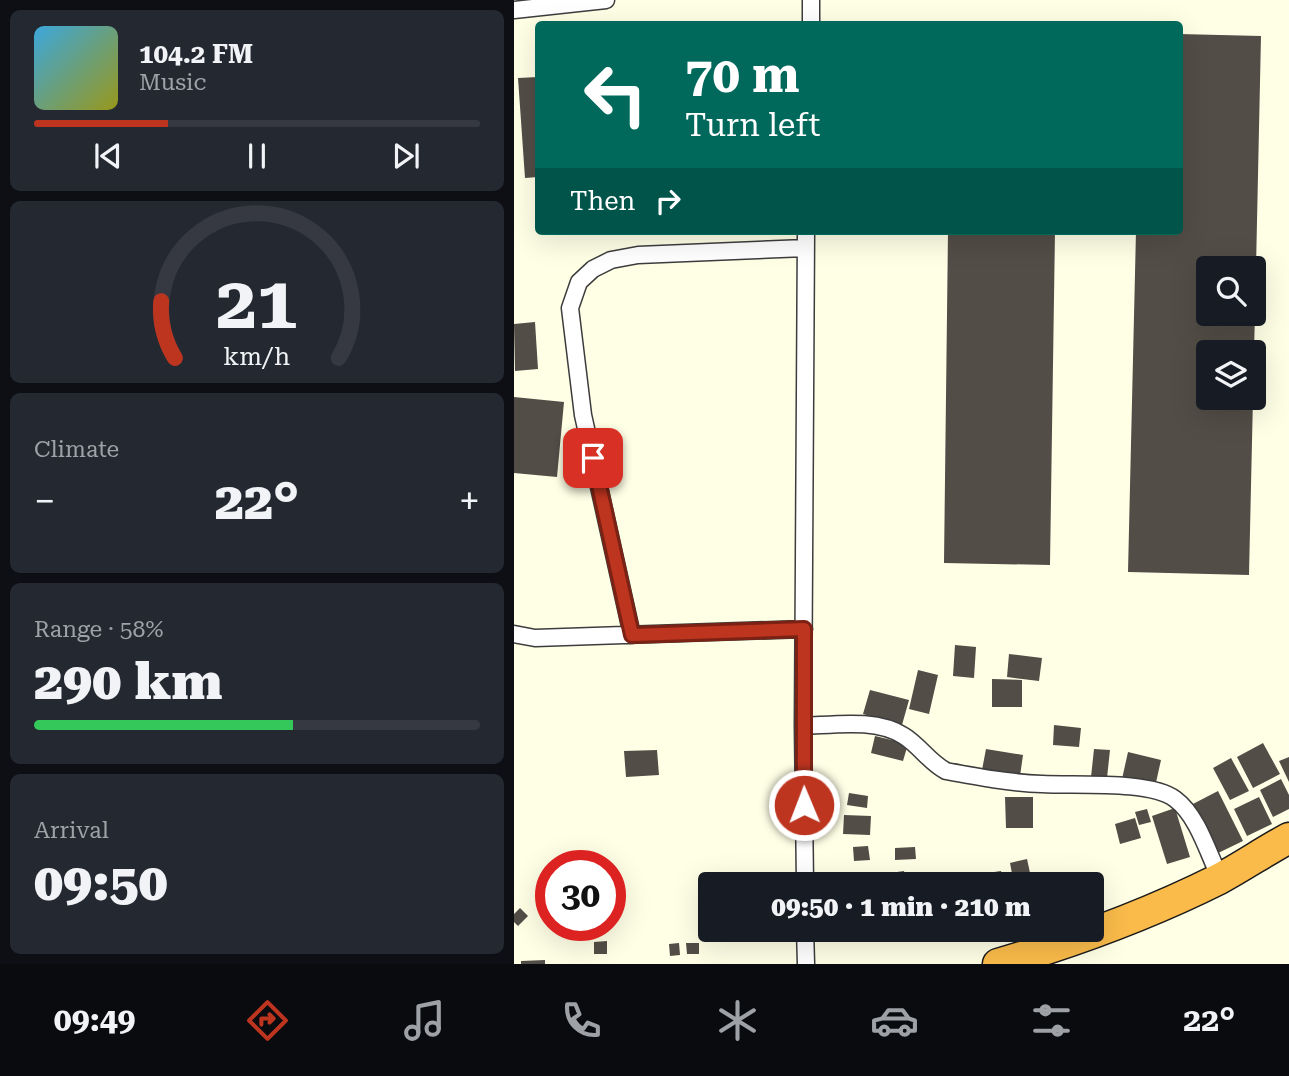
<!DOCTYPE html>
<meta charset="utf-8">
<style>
:root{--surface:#171b24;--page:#242831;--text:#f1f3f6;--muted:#9ea1a6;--line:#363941;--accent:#bd341f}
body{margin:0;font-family:"Roboto Serif",serif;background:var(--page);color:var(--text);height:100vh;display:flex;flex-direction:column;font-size:26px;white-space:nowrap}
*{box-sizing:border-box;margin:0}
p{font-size:23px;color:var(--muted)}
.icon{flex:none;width:38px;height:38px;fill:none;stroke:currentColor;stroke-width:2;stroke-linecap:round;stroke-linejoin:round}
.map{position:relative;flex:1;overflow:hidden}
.details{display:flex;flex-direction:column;gap:10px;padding:10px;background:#0d0f14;width:514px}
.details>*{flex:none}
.top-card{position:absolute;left:21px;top:21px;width:648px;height:214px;border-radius:7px;box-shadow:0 7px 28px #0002;background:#00695c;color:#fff;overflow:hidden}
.tools{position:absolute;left:682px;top:256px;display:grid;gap:14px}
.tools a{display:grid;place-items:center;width:70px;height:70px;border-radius:7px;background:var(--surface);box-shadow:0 7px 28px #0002;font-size:35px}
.speed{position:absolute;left:21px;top:850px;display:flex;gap:14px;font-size:35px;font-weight:700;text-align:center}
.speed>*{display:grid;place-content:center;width:91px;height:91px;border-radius:50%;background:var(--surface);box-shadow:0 7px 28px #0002;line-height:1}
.speed .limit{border:10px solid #d22;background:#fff;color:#111}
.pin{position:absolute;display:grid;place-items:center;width:60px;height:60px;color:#fff;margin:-30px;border-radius:14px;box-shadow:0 4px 10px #0006}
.me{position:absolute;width:77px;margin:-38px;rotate:359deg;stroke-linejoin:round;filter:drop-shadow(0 0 5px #0008)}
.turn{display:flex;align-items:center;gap:24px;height:147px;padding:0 35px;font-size:32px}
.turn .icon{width:91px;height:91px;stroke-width:2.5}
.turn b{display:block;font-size:49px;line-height:60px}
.then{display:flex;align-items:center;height:66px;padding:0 35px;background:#0003;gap:14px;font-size:26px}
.big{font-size:52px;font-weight:800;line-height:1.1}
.details .card{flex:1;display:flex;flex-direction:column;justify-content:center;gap:10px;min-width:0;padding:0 24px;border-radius:10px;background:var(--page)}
.details .dial{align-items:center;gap:0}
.dial svg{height:182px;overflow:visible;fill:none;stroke:var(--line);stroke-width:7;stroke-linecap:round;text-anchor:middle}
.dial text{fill:var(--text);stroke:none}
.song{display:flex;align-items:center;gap:21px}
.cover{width:84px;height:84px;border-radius:10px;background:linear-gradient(135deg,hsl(200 70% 55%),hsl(60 70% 35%))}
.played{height:7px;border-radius:4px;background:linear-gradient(90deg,var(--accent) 30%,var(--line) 30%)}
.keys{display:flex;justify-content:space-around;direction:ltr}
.heat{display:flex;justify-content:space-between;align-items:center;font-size:38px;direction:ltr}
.charge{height:10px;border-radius:5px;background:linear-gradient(90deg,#34c759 58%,var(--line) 0)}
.trip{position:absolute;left:184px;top:872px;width:406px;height:70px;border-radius:7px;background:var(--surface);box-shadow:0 7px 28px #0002;font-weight:800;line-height:70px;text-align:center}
.dock{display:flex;height:112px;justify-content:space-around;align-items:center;background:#090b0e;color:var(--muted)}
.dock .icon{width:49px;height:49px}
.dock .current{color:var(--accent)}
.dock b{font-size:32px;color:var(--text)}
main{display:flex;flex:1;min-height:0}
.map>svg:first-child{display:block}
.building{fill:#524d46}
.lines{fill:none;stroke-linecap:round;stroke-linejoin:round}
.street-casing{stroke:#3d3d3d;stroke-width:19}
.highway-casing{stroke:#1b1b1b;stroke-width:33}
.street{stroke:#fff;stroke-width:16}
.highway{stroke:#fabb4a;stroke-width:30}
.route-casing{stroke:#7b2214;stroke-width:18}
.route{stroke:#bd341f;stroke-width:12}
</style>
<main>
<section class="details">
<div class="card">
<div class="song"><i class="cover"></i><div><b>104.2 FM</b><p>Music</p></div></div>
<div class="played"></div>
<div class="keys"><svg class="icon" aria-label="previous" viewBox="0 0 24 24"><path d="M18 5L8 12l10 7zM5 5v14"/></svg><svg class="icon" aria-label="pause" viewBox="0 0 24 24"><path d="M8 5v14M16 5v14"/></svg><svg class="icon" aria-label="next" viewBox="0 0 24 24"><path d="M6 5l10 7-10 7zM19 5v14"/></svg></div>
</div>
<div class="card dial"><svg viewBox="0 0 100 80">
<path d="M14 69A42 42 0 1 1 86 69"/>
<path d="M14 69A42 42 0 0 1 8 44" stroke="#bd341f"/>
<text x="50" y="56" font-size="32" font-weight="700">21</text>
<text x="50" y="72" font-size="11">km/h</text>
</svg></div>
<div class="card"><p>Climate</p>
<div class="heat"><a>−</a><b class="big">22°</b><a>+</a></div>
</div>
<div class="card"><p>Range · 58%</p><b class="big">290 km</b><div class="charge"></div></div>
<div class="card"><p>Arrival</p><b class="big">09:50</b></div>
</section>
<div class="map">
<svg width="775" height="964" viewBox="0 0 775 964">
<rect width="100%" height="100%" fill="#ffffe6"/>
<path class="building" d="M665,34L747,36L742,268H695V313H741L740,352H695V397H739L735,575L614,572L622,231H665Z
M24,77V177L11,178L4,78Z
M434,231H541L536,565L430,563Z
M21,322L24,369L1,371L0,324Z
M0,397L50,402L43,477L0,473Z
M441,645L462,647L460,678L439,676Z
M495,654L528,658L525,681L493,677Z
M404,670L424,675L415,714L395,709Z
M478,679L508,680V707H478Z
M356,690L395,700L388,725L349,714Z
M540,725L567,728L565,747L539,745Z
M361,736L394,744L389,761L357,753Z
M749,743L766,774L739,788L723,757Z
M472,749L509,755L506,776L468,770Z
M580,749L596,750L593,778L577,777Z
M143,750L145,775L112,777L110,751Z
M614,752L647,760L641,787L608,779Z
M775,757V782L765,761Z
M717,758L735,791L716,800L699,768Z
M767,779L775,795V809L759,817L746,790Z
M704,791L729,841L700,855L675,806Z
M335,793L354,796L353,808L333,805Z
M491,797H519V828H492Z
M745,797L758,824L733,836L720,809Z
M661,808L676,857L653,864L638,816Z
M633,809L637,822L625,825L621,812Z
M330,815L357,816L356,835L329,834Z
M621,818L627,838L606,844L601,824Z
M354,846L356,860L340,861L339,847Z
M401,847L402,859L381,860V848Z
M513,859L518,882L500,884L496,863Z
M390,871L392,884H378L376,873Z
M487,871L489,884H454L453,876Z
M6,908L14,916L4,926L0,922V914Z
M192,924H196V929H213V939L193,940Z
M93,941V954H80V942Z
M165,943L166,955L156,956L155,944Z
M172,943H185V954H173Z
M31,960V964H7V961Z"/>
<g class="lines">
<defs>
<path id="street" d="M0,10L92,0
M297,24V0
M0,634L21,638L290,629
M118,635L69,415L56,308L65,282L79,269L97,260L124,255L291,248
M289,726C320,725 362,718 390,736C406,746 415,762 432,771C464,777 496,783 528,784C561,786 636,780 661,799C684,816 694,853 706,878
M291,884L289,726L292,231
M291,929L292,964"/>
<path id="highway" d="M484,964C559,942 635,914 705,879C729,866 751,851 775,838"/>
</defs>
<use href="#street" class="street-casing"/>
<use href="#highway" class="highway-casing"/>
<use href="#street" class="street"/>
<use href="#highway" class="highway"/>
</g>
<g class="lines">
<defs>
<path id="route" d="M79,458L118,635L290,629V805"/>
</defs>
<use href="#route" class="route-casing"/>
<use href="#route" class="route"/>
</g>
</svg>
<div class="tools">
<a><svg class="icon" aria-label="search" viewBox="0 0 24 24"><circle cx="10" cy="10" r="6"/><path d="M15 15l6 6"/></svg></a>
<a><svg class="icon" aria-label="layers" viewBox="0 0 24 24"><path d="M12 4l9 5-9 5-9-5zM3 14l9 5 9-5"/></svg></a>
</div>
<div class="speed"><div class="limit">30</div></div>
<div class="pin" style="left:79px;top:458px;background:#d93025"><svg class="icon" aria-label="arrive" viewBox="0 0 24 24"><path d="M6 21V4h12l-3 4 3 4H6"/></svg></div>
<svg class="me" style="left:290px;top:805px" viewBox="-20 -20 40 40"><circle r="17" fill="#bd341f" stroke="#fff" stroke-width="3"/><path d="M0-11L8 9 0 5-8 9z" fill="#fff"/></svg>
<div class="trip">09:50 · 1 min · 210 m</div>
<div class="top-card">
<div class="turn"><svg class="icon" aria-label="left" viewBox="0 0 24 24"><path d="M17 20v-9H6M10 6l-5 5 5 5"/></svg><div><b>70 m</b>Turn left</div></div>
<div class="then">Then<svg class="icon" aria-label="right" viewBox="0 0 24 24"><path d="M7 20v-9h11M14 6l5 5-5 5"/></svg></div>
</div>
</div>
</main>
<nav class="dock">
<b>09:49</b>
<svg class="icon current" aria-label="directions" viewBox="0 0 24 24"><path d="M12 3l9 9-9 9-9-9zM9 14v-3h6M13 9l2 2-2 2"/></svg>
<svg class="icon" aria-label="music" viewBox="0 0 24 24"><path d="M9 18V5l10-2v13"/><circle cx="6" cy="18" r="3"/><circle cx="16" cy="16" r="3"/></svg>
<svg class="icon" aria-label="phone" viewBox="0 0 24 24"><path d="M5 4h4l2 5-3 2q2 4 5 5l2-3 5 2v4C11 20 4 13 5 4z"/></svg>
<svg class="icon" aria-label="climate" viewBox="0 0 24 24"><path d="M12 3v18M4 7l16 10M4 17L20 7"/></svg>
<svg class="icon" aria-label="car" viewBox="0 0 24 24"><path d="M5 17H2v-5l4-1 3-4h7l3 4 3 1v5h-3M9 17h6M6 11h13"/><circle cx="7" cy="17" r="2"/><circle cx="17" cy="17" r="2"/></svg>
<svg class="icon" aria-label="filters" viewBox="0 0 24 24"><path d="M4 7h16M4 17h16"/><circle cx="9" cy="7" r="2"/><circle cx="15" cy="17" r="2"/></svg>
<b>22°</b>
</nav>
